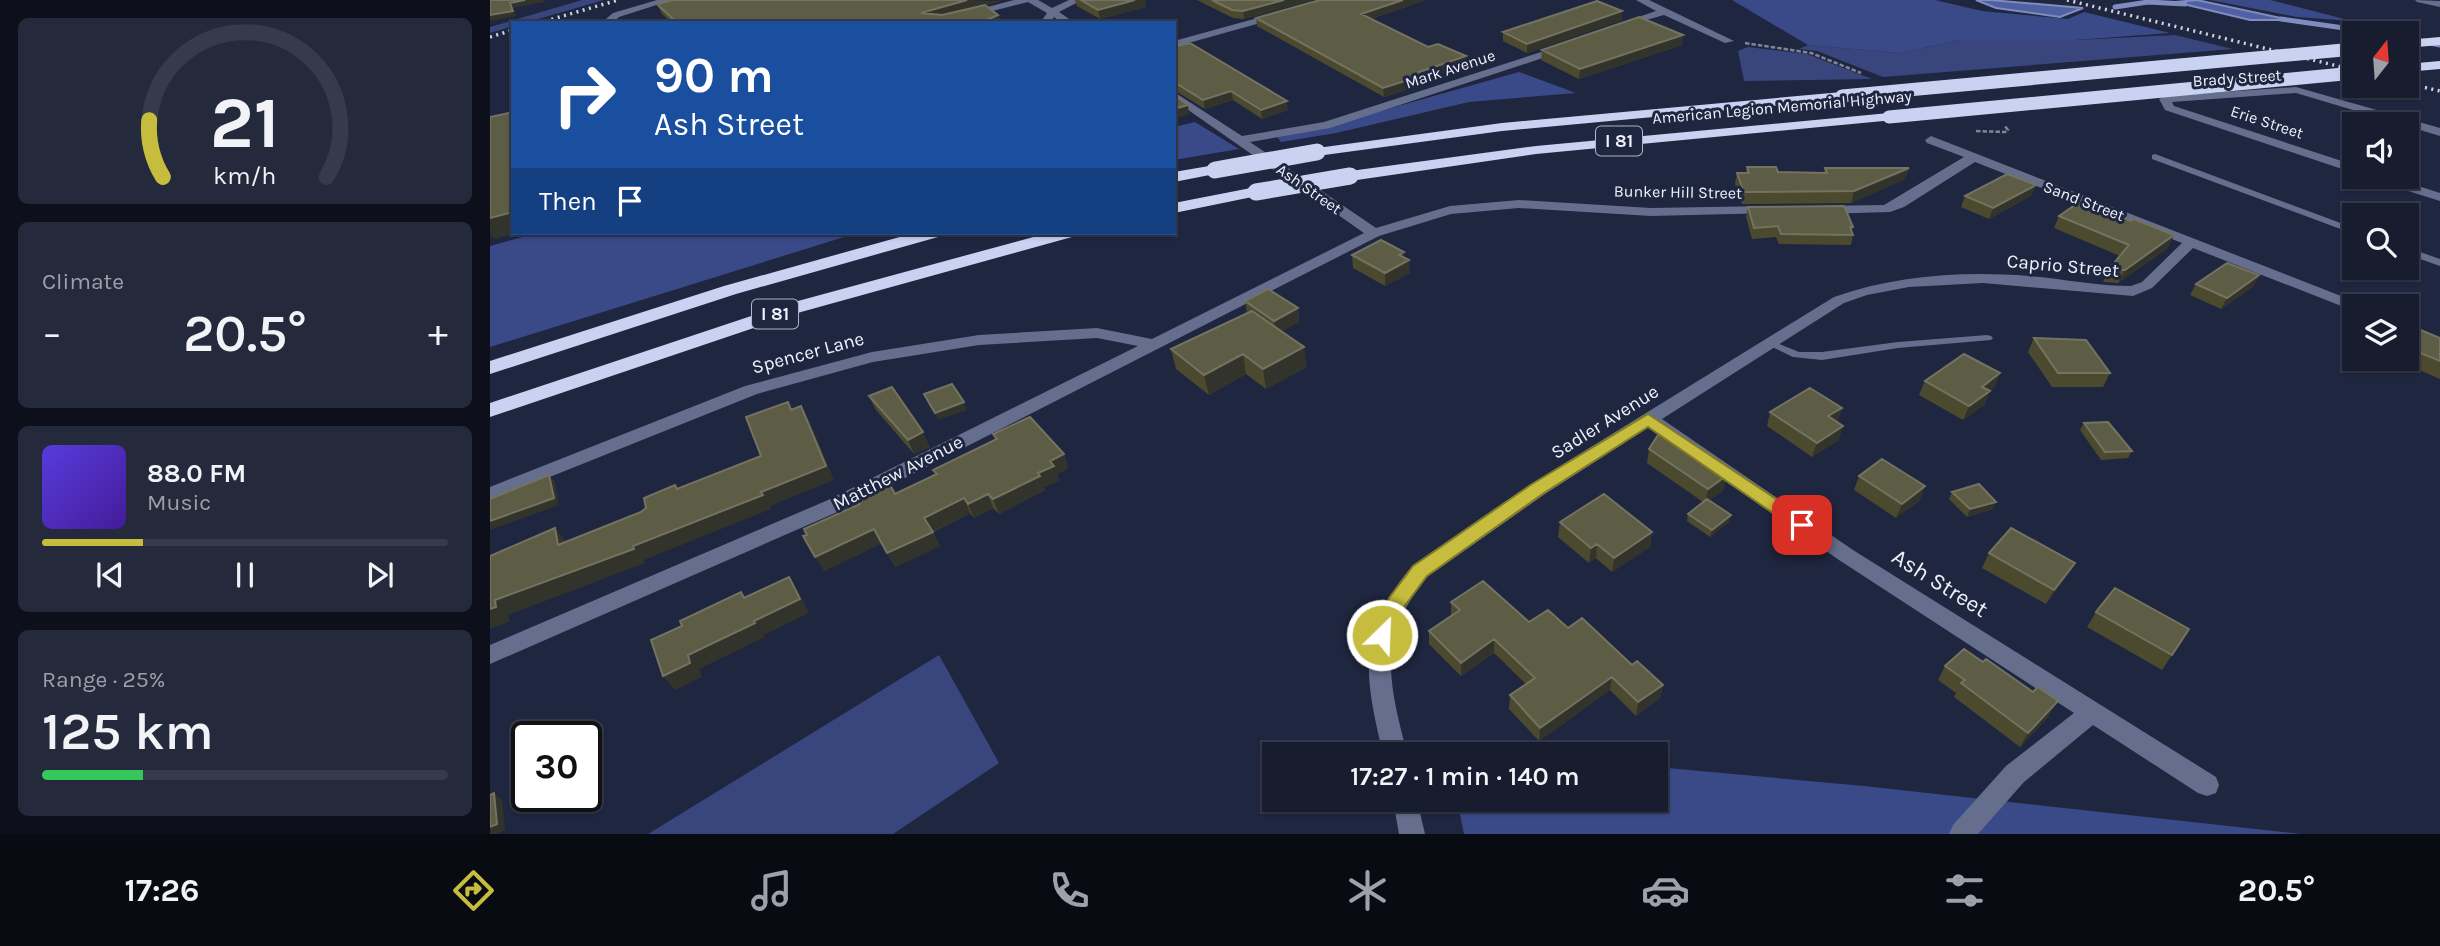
<!DOCTYPE html>
<meta charset="utf-8">
<style>
:root{--surface:#171c2f;--page:#24293b;--text:#f1f3f6;--muted:#9ea1aa;--line:#363a4b;--accent:#c6bc3d}
body{margin:0;font-family:Karla,sans-serif;background:var(--page);color:var(--text);height:100vh;display:flex;flex-direction:column;font-size:26px;white-space:nowrap}
*{box-sizing:border-box;margin:0}
p{font-size:23px;color:var(--muted)}
.icon{flex:none;width:38px;height:38px;fill:none;stroke:currentColor;stroke-width:2;stroke-linecap:round;stroke-linejoin:round}
.map{position:relative;flex:1;overflow:hidden}
.panel{display:flex;flex-direction:column;gap:18px;padding:18px;background:#0d0f1a;width:490px}
.panel>*{flex:none}
.banner{position:absolute;left:21px;top:21px;width:665px;height:214px;border-radius:0px;box-shadow:0 2px 5px #0004,0 0 0 2px var(--line);background:#1a4fa0;color:#fff;overflow:hidden}
.needle{width:46px;rotate:17deg}
.fabs{position:absolute;left:1852px;top:21px;display:grid;gap:14px}
.fabs a{display:grid;place-items:center;width:77px;height:77px;border-radius:0px;background:var(--surface);box-shadow:0 2px 5px #0004,0 0 0 2px var(--line);font-size:35px}
.speed{position:absolute;left:21px;top:721px;display:flex;gap:14px;font-size:35px;font-weight:700;text-align:center}
.speed>*{display:grid;place-content:center;width:91px;height:91px;border-radius:50%;background:var(--surface);box-shadow:0 2px 5px #0004,0 0 0 2px var(--line);line-height:1}
.speed .limit{border:4px solid #111;border-radius:10px;background:#fff;color:#111}
.pin{position:absolute;display:grid;place-items:center;width:60px;height:60px;color:#fff;margin:-30px;border-radius:14px;box-shadow:0 4px 10px #0006}
.me{position:absolute;width:77px;margin:-38px;rotate:24deg;stroke-linejoin:round;filter:drop-shadow(0 0 5px #0008)}
.turn{display:flex;align-items:center;gap:24px;height:147px;padding:0 28px;font-size:32px}
.turn .icon{width:91px;height:91px;stroke-width:2.5}
.turn b{display:block;font-size:49px;line-height:60px}
.then{display:flex;align-items:center;height:66px;padding:0 28px;background:#0003;gap:14px;font-size:26px}
.big{font-size:52px;font-weight:600;line-height:1.1}
.panel .tile{flex:1;display:flex;flex-direction:column;justify-content:center;gap:10px;min-width:0;padding:0 24px;border-radius:10px;background:var(--page)}
.panel .dial{align-items:center;gap:0}
.dial svg{height:182px;overflow:visible;fill:none;stroke:var(--line);stroke-width:7;stroke-linecap:round;text-anchor:middle}
.dial text{fill:var(--text);stroke:none}
.song{display:flex;align-items:center;gap:21px}
.cover{width:84px;height:84px;border-radius:10px;background:linear-gradient(135deg,hsl(250 70% 55%),hsl(260 70% 35%))}
.played{height:7px;border-radius:4px;background:linear-gradient(90deg,var(--accent) 25%,var(--line) 25%)}
.keys{display:flex;justify-content:space-around;direction:ltr}
.heat{display:flex;justify-content:space-between;align-items:center;font-size:38px;direction:ltr}
.charge{height:10px;border-radius:5px;background:linear-gradient(90deg,#34c759 25%,var(--line) 0)}
.trip{position:absolute;left:772px;top:742px;width:406px;height:70px;border-radius:0px;background:var(--surface);box-shadow:0 2px 5px #0004,0 0 0 2px var(--line);font-weight:600;line-height:70px;text-align:center}
.tab-bar{display:flex;height:112px;justify-content:space-around;align-items:center;background:#090b13;color:var(--muted)}
.tab-bar .icon{width:49px;height:49px}
.tab-bar .selected{color:var(--accent)}
.tab-bar b{font-size:32px;color:var(--text)}
main{display:flex;flex:1;min-height:0}
.map>svg:first-child{display:block}
.green{fill:#38467d}
.forest{fill:#3a4a89}
.water{fill:#5061a3;stroke:#808cbe;stroke-width:2}
.lines{fill:none;stroke-linecap:round;stroke-linejoin:round}
.stream{stroke:#808cbe;stroke-width:5}
.path{stroke:#7f8496;stroke-width:2.5;stroke-dasharray:4.5 2;stroke-linecap:butt}
.service{fill:#656e8c;fill-rule:evenodd}
.minor{fill:#656e8c;fill-rule:evenodd}
.motorway{fill:#c9d3f1;fill-rule:evenodd}
.rail{stroke:#d1d4e1;stroke-width:3.5;stroke-dasharray:2 4.5;stroke-linecap:butt}
.motorway-bridge-far1{stroke:#c9d3f1;stroke-width:13}
.motorway-bridge{stroke:#c9d3f1;stroke-width:17}
.wall{fill:#4b4a2e}
.shaded-wall{fill:#32342b}
.building{fill:#5d5c44;stroke:#747361;stroke-width:2}
.route{fill:#c6bc3d;stroke:#817a28;stroke-width:2}
.labels{text-anchor:middle;dominant-baseline:central;stroke-width:6;stroke-linejoin:round;paint-order:stroke}
.far-street-label{font-size:16px;fill:#eff2fd;stroke:#1f263f}
.shield{fill:#1f263f;stroke:#b1b5c4;stroke-width:2}
.shield-label{font-size:18px;font-weight:bold;fill:#eff2fd}
.street-label{font-size:19px;fill:#eff2fd;stroke:#1f263f}
.near-street-label{font-size:23px;fill:#eff2fd;stroke:#1f263f}
</style>
<main>
<section class="panel">
<div class="tile dial"><svg viewBox="0 0 100 80">
<path d="M14 69A42 42 0 1 1 86 69"/>
<path d="M14 69A42 42 0 0 1 8 44" stroke="#c6bc3d"/>
<text x="50" y="56" font-size="32" font-weight="700">21</text>
<text x="50" y="72" font-size="11">km/h</text>
</svg></div>
<div class="tile"><p>Climate</p>
<div class="heat"><a>−</a><b class="big">20.5°</b><a>+</a></div>
</div>
<div class="tile">
<div class="song"><i class="cover"></i><div><b>88.0 FM</b><p>Music</p></div></div>
<div class="played"></div>
<div class="keys"><svg class="icon" aria-label="previous" viewBox="0 0 24 24"><path d="M18 5L8 12l10 7zM5 5v14"/></svg><svg class="icon" aria-label="pause" viewBox="0 0 24 24"><path d="M8 5v14M16 5v14"/></svg><svg class="icon" aria-label="next" viewBox="0 0 24 24"><path d="M6 5l10 7-10 7zM19 5v14"/></svg></div>
</div>
<div class="tile"><p>Range · 25%</p><b class="big">125 km</b><div class="charge"></div></div>
</section>
<div class="map">
<svg width="1950" height="834" viewBox="0 0 1950 834">
<rect width="100%" height="100%" fill="#1f263f"/>
<path class="green" d="M92,0H114L34,23H23V26L0,33V27Z
M1685,35L1743,49L1393,77L1327,51L1309,49L1318,45L1410,53L1470,40H1585Z
M1258,47L1317,54L1382,79L1254,81L1248,51Z
M449,655L509,763L403,834H158Z"/>
<path class="forest" d="M1242,0H1445L1492,11L1578,19L1594,12L1680,33L1585,40H1470L1410,53L1318,45Z
M1720,0H1780L1862,21L1807,17Z
M1029,72L1086,93L979,102L846,133L791,142L787,137L841,125Z
M705,122L749,149L684,160V127Z
M47,233H367L0,347V246Z
M1166,767L1374,786L1811,834H974L967,800H1166Z"/>
<path class="water" d="M1486,0H1500L1593,8L1570,17L1506,8Z
M1707,0L1800,20H1760L1685,2Z"/>
<g class="lines">
<path class="stream" d="M1625,7L1658,2L1695,4
M1791,19L1889,33
M1916,38L1950,45"/>
<path class="path" d="M1255,43L1321,53L1371,73
M1486,131L1515,132L1518,130L1514,125"/>
<path class="service" d="M1665,154L1864,228V234L1662,159V155Z
M1916,247L1950,259V266L1916,254Z
M1497,335L1501,336L1503,338L1501,340L1408,348L1332,360L1303,357L1276,344L1282,341L1309,352H1332L1408,342Z"/>
<path class="minor" d="M167,0H182L129,17L122,23H111L123,13Z
M524,0H548L562,8L579,0H592L569,12L585,23H572L564,17L560,23H550L557,13L538,2L455,23H437Z
M1146,0H1159L1244,41L1235,43L1174,15L1128,28V24L1166,11Z
M1925,0L1950,1V7L1927,2Z
M789,12L792,13V17L684,47V41Z
M1073,45L1077,46V50L840,128L760,142L886,228L960,206L1029,200L1161,208L1279,206L1286,210L1284,213L1161,216L1029,208L961,214L889,236L352,510L0,664V645L338,500L648,346L607,338L489,345L383,362L267,394L0,501V487L255,386L382,352L489,335L607,328L662,339L874,233L684,100V92L752,136L834,122Z
M1806,87L1950,128V136L1806,93L1682,102L1684,106L1864,165V173L1675,110L1669,99L1675,96Z
M1441,136L1869,303L1872,306H1864V311L1859,309L1703,248L1662,288L1643,296L1493,283L1419,287L1377,295L1354,303L1172,419L1363,550L1726,777L1729,785L1726,793L1717,796L1708,793L1603,725L1534,782L1488,834H1459L1463,825L1516,766L1584,713L1349,560L1159,427L1055,494L937,577C886,640 899,681 917,754H893C874,674 866,633 923,565L1041,484L1344,297C1407,275 1473,271 1539,276C1573,279 1607,286 1641,286L1652,282L1692,243L1485,162L1414,207L1400,212L1331,214L1324,210L1331,206L1394,205L1474,157L1437,143L1435,140Z
M1882,177H1900L1950,193V201L1883,180Z
M903,800H927L935,834H909Z"/>
<path class="motorway" d="M1950,37V45L1916,48V40Z
M1950,61V69L1916,72V64Z
M1352,92L1359,96L1357,99L1012,131L827,156L820,152L827,148L1012,123Z
M1399,113L1406,117L1404,120L1046,154L860,181L852,176L860,171L1046,146Z
M725,165L730,167V173L684,182V172Z
M766,187L772,189V195L684,213V203Z
M424,233H450L448,237L246,294L0,374V361L234,286Z
M558,233H584L582,237L311,312L0,417V403L297,304Z"/>
<path class="rail" d="M1577,0L1864,70
M49,23L128,0
M0,37L23,30
M1916,83L1950,91"/>
<path class="motorway-bridge-far1" d="M1352,96L1864,49
M1399,117L1864,73"/>
<path class="motorway-bridge" d="M725,170L827,152
M766,192L860,176"/>
</g>
<path class="wall" d="M585,0H655L656,7L610,19L587,6Z
M707,0H823L754,19L743,18Z
M830,0H936L881,19L976,65L935,79V84L894,97L767,26L766,18Z
M511,1L496,5L508,15L511,23H182L172,14L167,4Z
M1132,20L1037,53L1013,41V32Z
M1193,35L1192,45L1089,79L1051,60L1052,50Z
M684,47L798,110L772,119L743,100L715,109L684,90Z
M1257,167L1288,172L1334,173L1335,168H1419L1415,179L1361,203L1252,204L1245,184L1247,173H1256Z
M1546,185L1541,196L1499,219L1471,207L1475,196Z
M1258,207L1363,227L1362,231L1363,235L1361,245L1289,244L1286,237L1262,239L1256,217Z
M1569,216L1678,248L1628,283L1613,282L1619,269L1630,256L1564,228Z
M862,255L914,257L920,273L895,286L863,268Z
M1769,275L1763,287L1731,309L1700,295L1706,284Z
M755,301L808,308L809,322L792,331L817,367L776,389L756,374L719,395L686,369L681,349L757,313Z
M1916,324L1950,338V379L1906,360L1900,368L1877,359H1916Z
M1544,338L1620,373L1613,387H1562L1538,352Z
M1864,338V353L1856,350Z
M1435,381L1505,387L1500,391L1494,405L1473,420L1429,395Z
M379,396L440,447L424,454L386,410Z
M1352,408L1347,422L1349,440L1322,457L1277,426L1280,412Z
M1594,423L1642,451L1638,458L1611,460L1590,430Z
M503,434L574,454L578,468L567,474L569,480L554,487L555,490L509,514L503,508L484,518L480,513L443,532L450,546L405,567L392,543L334,571L370,504L405,494L446,475L443,470L505,440Z
M1159,449L1236,476L1233,491L1219,500L1241,515L1239,522L1220,537L1197,521L1198,514L1213,502L1157,463Z
M1369,476L1435,486L1430,500L1406,518L1364,490Z
M1462,492L1503,509L1477,517L1459,499Z
M1070,522L1162,532L1160,547L1122,572L1106,558L1099,563L1068,537Z
M1499,553L1576,577L1556,604L1492,568Z
M961,602L1039,622L1078,628L1142,665L1173,685L1170,698L1146,716L1120,690L1049,741L1019,709L1020,695L1036,684L1004,653L971,676L939,644V631L961,616Z
M1606,612L1682,655L1672,670L1597,627Z
M1493,662L1543,692L1559,716L1530,747L1464,697L1466,693L1448,680L1455,666Z"/>
<path class="shaded-wall" d="M35,0H54V2L23,8L26,16L0,21V15L20,3Z
M477,0L511,1L436,23L431,13Z
M645,0H655L656,7L610,19L608,10Z
M794,0H823L754,19L753,11Z
M913,0H936L872,22L871,14Z
M1132,11V20L1037,53V44Z
M508,15L511,23H490Z
M1193,35L1192,45L1089,79L1090,69Z
M976,56V65L935,79V84L894,97L893,88L929,72Z
M741,91L743,100L715,109L713,100Z
M797,101L798,110L772,119L771,110Z
M698,105L699,114L684,119V109Z
M1419,168L1415,179L1361,203L1364,191Z
M1546,185L1541,196L1499,219L1503,208Z
M23,212V233H27L4,239L0,234V218Z
M1684,235L1678,248L1628,283L1635,270Z
M914,252V262L919,260L920,273L895,286V273L909,255Z
M1769,275L1763,287L1731,309L1737,298Z
M808,308L809,322L786,334L784,321Z
M814,347L817,367L776,389L773,369Z
M753,354L756,374L719,395L714,375Z
M1510,373L1505,387L1500,391L1494,405L1473,420L1479,406L1492,387Z
M474,402L477,410L448,420L445,413Z
M311,406L319,420L344,480L280,506L281,509L154,560L155,563L18,615L20,621L0,629V609L5,600L143,546L271,492Z
M1352,408L1347,422L1338,416Z
M1353,426L1349,440L1322,457L1327,443Z
M433,432L440,447L424,454L418,440Z
M574,454L578,468L567,474L569,480L554,487L555,490L509,514L503,499L548,473L560,461Z
M59,475L65,482L69,505L0,530V521Z
M1236,476L1233,491L1215,503L1218,489Z
M1435,486L1430,500L1406,518L1412,504Z
M498,494L503,508L484,518L478,504Z
M474,498L480,513L441,532L434,518Z
M1506,502L1503,509L1477,517L1480,509Z
M1241,515L1239,522L1220,537L1222,530Z
M65,528L77,543L68,545Z
M384,529L392,543L334,571L325,557Z
M443,532L450,546L405,567L397,553Z
M1162,532L1160,547L1122,572L1124,558Z
M1107,544L1106,558L1099,563L1101,548Z
M1585,563L1576,577L1556,604L1564,590Z
M299,577L308,591L319,613L274,635L264,621Z
M265,623L275,637L209,669L212,677L185,690L173,676L198,655Z
M1004,639V653L971,676V663Z
M1122,677L1120,690L1049,741L1050,728Z
M1173,685L1170,698L1146,716L1148,702Z
M1568,701L1559,716L1530,747L1538,733Z
M4,793L12,800L15,830L7,834H0Z"/>
<path class="building" d="M0,0H35L20,3L23,11L0,15Z
M183,0H477L431,13L452,15L495,5L508,15L490,23H187L167,4Z
M591,0H645L608,10Z
M722,0H794L753,11L742,10Z
M830,0H913L871,14L938,47L948,44L976,56L929,72L934,75L893,88L766,18Z
M1107,1L1132,11L1037,44L1013,32Z
M1149,17L1193,35L1090,69L1052,50Z
M700,43L797,101L771,110L741,91L713,100L684,82V47Z
M684,95L698,105L684,109Z
M23,112V212L0,218V117Z
M1257,167H1286L1288,172L1337,173L1335,168H1419L1364,191L1254,192L1247,173H1259Z
M1517,174L1546,185L1503,208L1475,196Z
M1591,201L1641,221L1644,219L1684,235L1635,270L1619,269L1639,245L1569,216Z
M1354,206L1363,227H1360L1363,235L1291,234L1288,226L1264,228L1258,207Z
M891,240L914,252L909,255L919,260L895,273L862,255Z
M1737,263L1769,275L1737,298L1706,284Z
M778,289L808,308L784,321L755,301Z
M762,311L814,347L773,369L753,354L714,375L681,349Z
M1916,324L1950,338V361L1916,347Z
M1544,338L1596,340L1620,373H1568Z
M1474,354L1510,373L1492,387L1500,391L1479,406L1435,381Z
M462,384L474,402L445,413L434,394Z
M402,387L433,432L418,440L379,396Z
M1320,388L1352,408L1338,416L1353,426L1327,443L1280,412Z
M298,402L301,410L311,406L336,466L271,492L273,495L143,546L144,549L5,600L6,607L0,609V556L65,528L68,545L151,512L156,508L154,498L185,485L187,489L271,456L256,417Z
M540,417L574,454L560,461L564,466L548,473L550,476L503,499L498,494L478,504L474,498L434,518L443,532L397,553L384,529L325,557L313,536L317,535L314,529L370,504L366,497L399,483L405,494L447,474L443,470L507,439L503,434Z
M1618,422L1642,451L1615,452L1594,423Z
M1170,432L1236,476L1218,489L1159,449Z
M1392,459L1435,486L1412,504L1369,476Z
M59,475L64,498L0,521V499Z
M1489,484L1506,502L1480,509L1462,492Z
M1114,494L1162,532L1124,558L1107,544L1101,548L1070,522Z
M1217,499L1241,515L1222,530L1198,514Z
M1521,528L1585,563L1564,590L1499,553Z
M299,577L310,599L264,621L265,623L198,655L200,663L173,676L161,640L192,626L190,621L251,592L254,598Z
M993,581L1039,622L1058,610L1078,628L1092,618L1142,665L1147,661L1173,685L1148,702L1122,677L1050,728L1020,695L1045,678L1004,639L971,663L939,631L970,610L961,602Z
M1625,588L1699,629L1682,655L1606,612Z
M1474,649L1493,662L1496,659L1543,692L1548,687L1568,701L1538,733L1471,683L1475,680L1455,666Z
M4,793L7,824L0,827V795Z"/>
<path class="route" d="M1158,414L1318,520L1321,525L1318,529H1306L1158,427L1054,493L937,576L914,607L899,641H885L882,635L899,598L923,566L1042,484Z"/>
<g class="labels">
<g class="far-street-label">
<text transform="translate(960 69) rotate(-18)">Mark Avenue</text>
<text transform="translate(1747 78) rotate(-4)">Brady Street</text>
<text transform="translate(1292 107) rotate(-5)">American Legion Memorial Highway</text>
<text transform="translate(1777 122) rotate(18)">Erie Street</text>
<text transform="translate(819 189) rotate(35)">Ash Street</text>
<text transform="translate(1188 192) rotate(1)">Bunker Hill Street</text>
<text transform="translate(1594 201) rotate(21)">Sand Street</text>
</g>
<g class="shield">
<rect x="1106" y="126.5" width="46" height="29" rx="5"/>
<rect x="262" y="299.5" width="46" height="29" rx="5"/>
</g>
<g class="shield-label">
<text x="1129" y="141">I 81</text>
<text x="285" y="314">I 81</text>
</g>
<g class="street-label">
<text transform="translate(1573 266) rotate(5)">Caprio Street</text>
<text transform="translate(318 353) rotate(-15)">Spencer Lane</text>
<text transform="translate(1115 422) rotate(-32)">Sadler Avenue</text>
<text transform="translate(408 473) rotate(-27)">Matthew Avenue</text>
</g>
<g class="near-street-label">
<text transform="translate(1450 583) rotate(32)">Ash Street</text>
</g>
</g>
</svg>
<div class="fabs">
<a><svg class="needle" viewBox="-14 -14 28 28"><path d="M0-13l5 13h-10z" fill="#e53935"/><path d="M0 13l5-13h-10z" fill="#9ea1aa"/></svg></a>
<a><svg class="icon" aria-label="sound" viewBox="0 0 24 24"><path d="M4 9h4l5-4v14l-5-4H4zM17 9q2 3 0 6"/></svg></a>
<a><svg class="icon" aria-label="search" viewBox="0 0 24 24"><circle cx="10" cy="10" r="6"/><path d="M15 15l6 6"/></svg></a>
<a><svg class="icon" aria-label="layers" viewBox="0 0 24 24"><path d="M12 4l9 5-9 5-9-5zM3 14l9 5 9-5"/></svg></a>
</div>
<div class="speed"><div class="limit">30</div></div>
<div class="pin" style="left:1312px;top:525px;background:#d93025"><svg class="icon" aria-label="arrive" viewBox="0 0 24 24"><path d="M6 21V4h12l-3 4 3 4H6"/></svg></div>
<svg class="me" style="left:892px;top:635px" viewBox="-20 -20 40 40"><circle r="17" fill="#c6bc3d" stroke="#fff" stroke-width="3"/><path d="M0-11L8 9 0 5-8 9z" fill="#fff"/></svg>
<div class="trip">17:27 · 1 min · 140 m</div>
<div class="banner">
<div class="turn"><svg class="icon" aria-label="right" viewBox="0 0 24 24"><path d="M7 20v-9h11M14 6l5 5-5 5"/></svg><div><b>90 m</b>Ash Street</div></div>
<div class="then">Then<svg class="icon" aria-label="arrive" viewBox="0 0 24 24"><path d="M6 21V4h12l-3 4 3 4H6"/></svg></div>
</div>
</div>
</main>
<nav class="tab-bar">
<b>17:26</b>
<svg class="icon selected" aria-label="directions" viewBox="0 0 24 24"><path d="M12 3l9 9-9 9-9-9zM9 14v-3h6M13 9l2 2-2 2"/></svg>
<svg class="icon" aria-label="music" viewBox="0 0 24 24"><path d="M9 18V5l10-2v13"/><circle cx="6" cy="18" r="3"/><circle cx="16" cy="16" r="3"/></svg>
<svg class="icon" aria-label="phone" viewBox="0 0 24 24"><path d="M5 4h4l2 5-3 2q2 4 5 5l2-3 5 2v4C11 20 4 13 5 4z"/></svg>
<svg class="icon" aria-label="climate" viewBox="0 0 24 24"><path d="M12 3v18M4 7l16 10M4 17L20 7"/></svg>
<svg class="icon" aria-label="car" viewBox="0 0 24 24"><path d="M5 17H2v-5l4-1 3-4h7l3 4 3 1v5h-3M9 17h6M6 11h13"/><circle cx="7" cy="17" r="2"/><circle cx="17" cy="17" r="2"/></svg>
<svg class="icon" aria-label="filters" viewBox="0 0 24 24"><path d="M4 7h16M4 17h16"/><circle cx="9" cy="7" r="2"/><circle cx="15" cy="17" r="2"/></svg>
<b>20.5°</b>
</nav>
